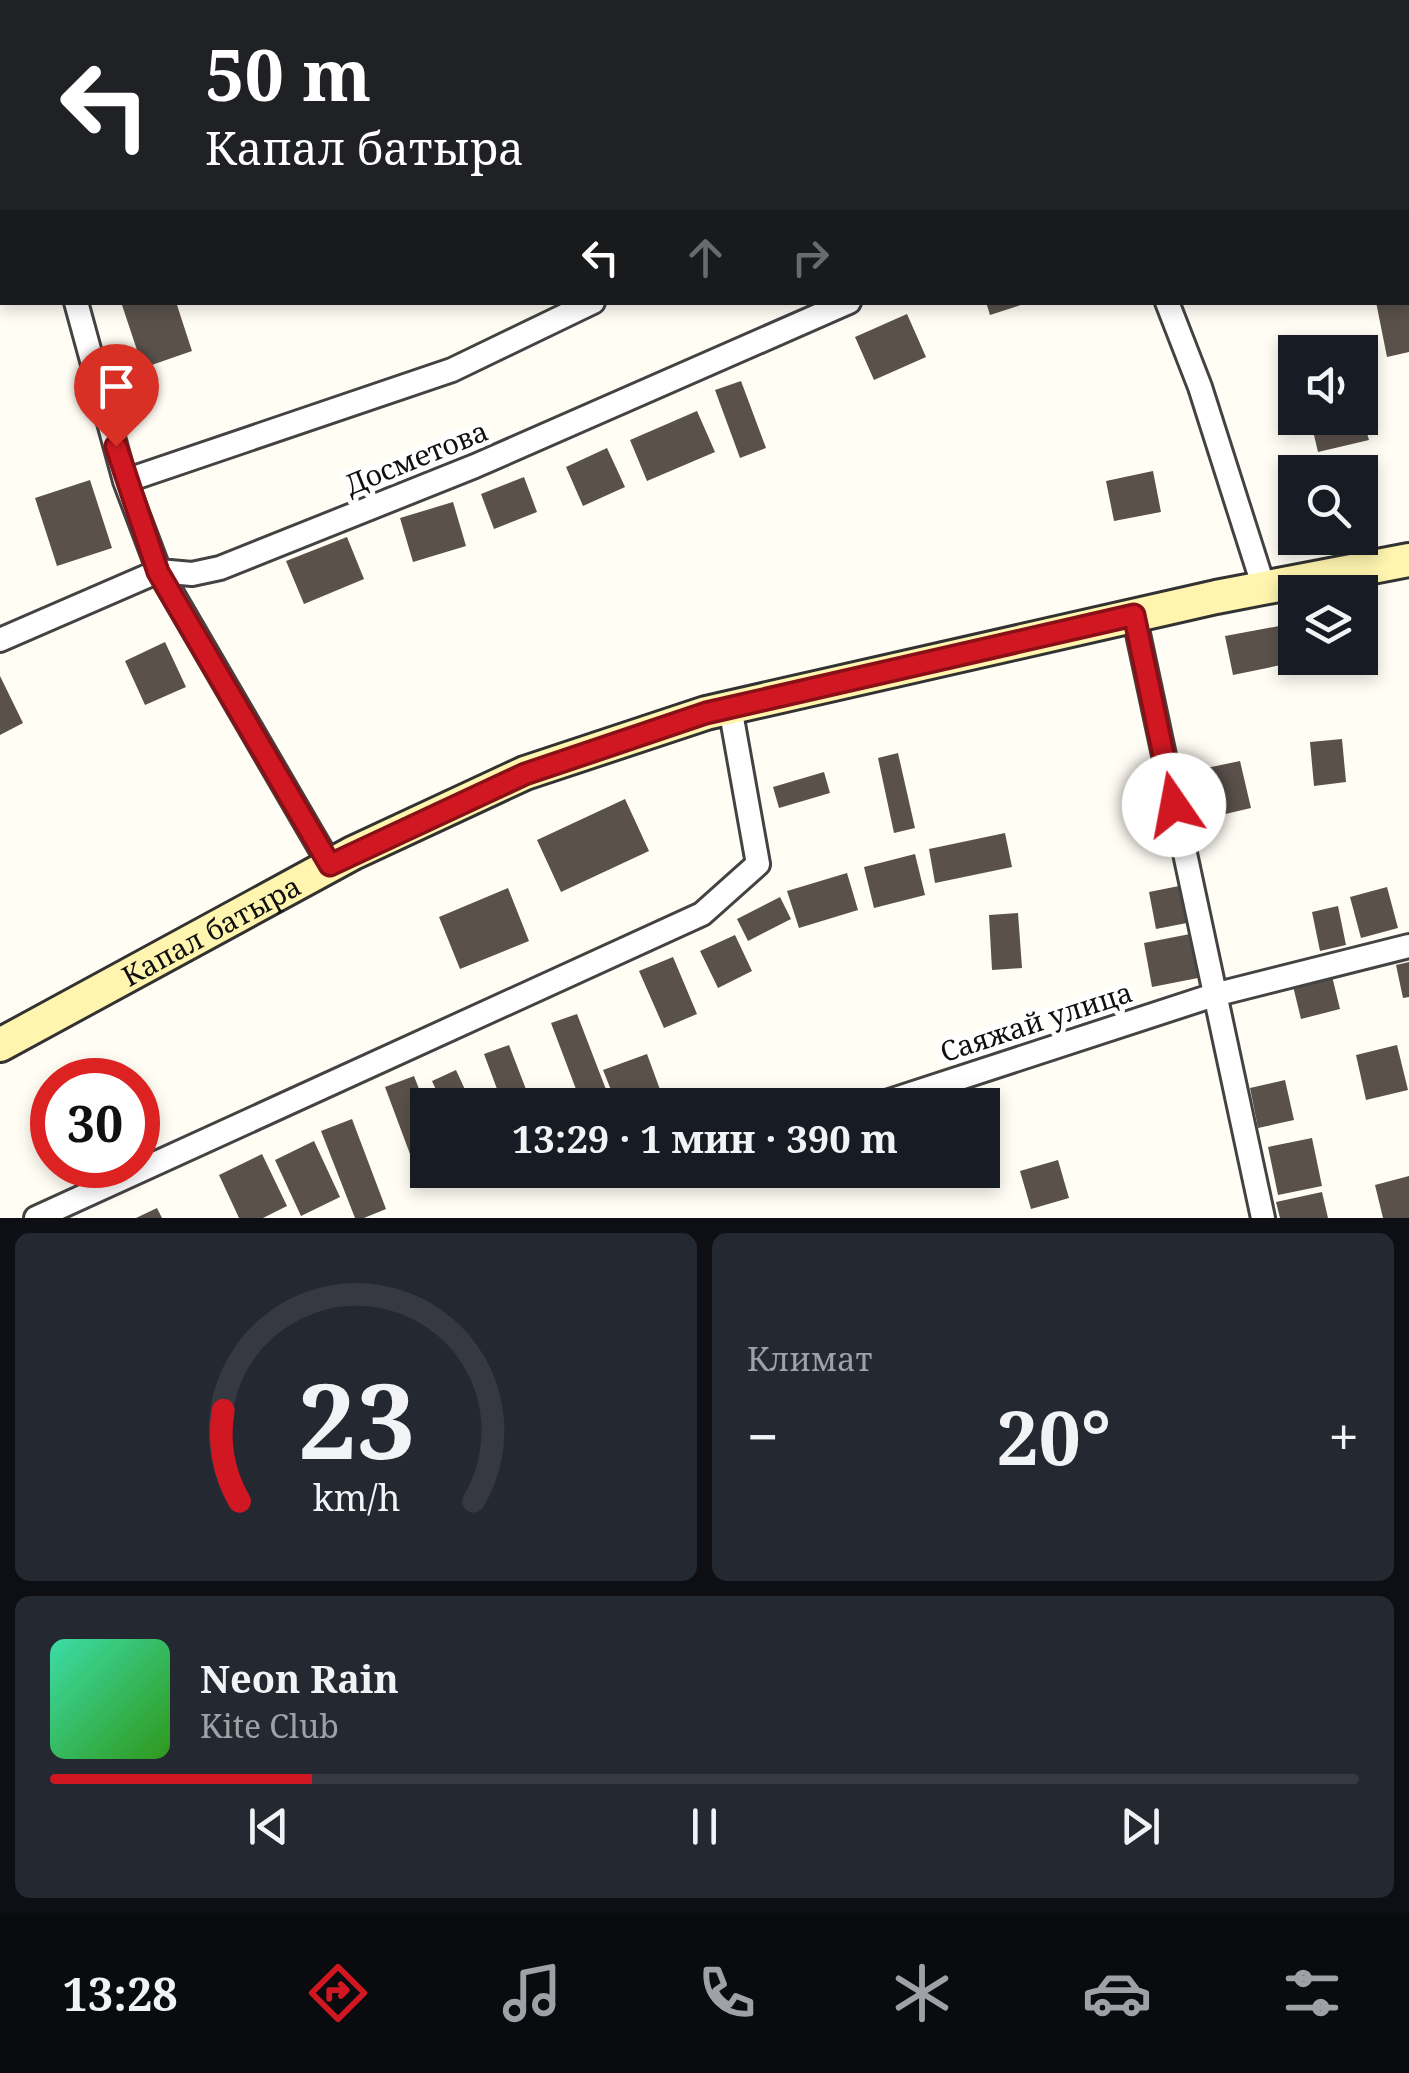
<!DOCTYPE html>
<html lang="ru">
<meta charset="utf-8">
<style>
:root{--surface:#171b24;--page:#242831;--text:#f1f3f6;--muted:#9ea1a6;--line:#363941;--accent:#d11822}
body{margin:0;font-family:"Noto Serif",serif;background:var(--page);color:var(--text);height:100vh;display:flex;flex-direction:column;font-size:38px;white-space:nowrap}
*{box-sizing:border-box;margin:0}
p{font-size:32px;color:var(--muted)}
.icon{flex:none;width:55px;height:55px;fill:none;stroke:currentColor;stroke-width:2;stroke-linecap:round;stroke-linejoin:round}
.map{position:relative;height:1218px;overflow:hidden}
.sheet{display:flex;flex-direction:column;gap:15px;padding:15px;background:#0d0f14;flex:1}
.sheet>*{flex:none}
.banner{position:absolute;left:0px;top:0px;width:1410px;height:305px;box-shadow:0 5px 15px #0003;background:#202124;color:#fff;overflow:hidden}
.buttons{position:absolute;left:1278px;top:335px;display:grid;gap:20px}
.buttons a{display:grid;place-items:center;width:100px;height:100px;border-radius:0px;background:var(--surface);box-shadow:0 5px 15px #0003;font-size:50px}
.speed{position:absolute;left:30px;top:1058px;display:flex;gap:20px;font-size:50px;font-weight:700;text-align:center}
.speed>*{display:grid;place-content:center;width:130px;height:130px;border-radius:50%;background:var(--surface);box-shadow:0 5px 15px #0003;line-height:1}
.speed .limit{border:15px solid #d22;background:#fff;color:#111}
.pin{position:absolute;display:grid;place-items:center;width:85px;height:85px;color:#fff;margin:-102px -42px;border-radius:50% 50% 50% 0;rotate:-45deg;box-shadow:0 0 10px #0007}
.pin .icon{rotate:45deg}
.me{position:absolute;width:110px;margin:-55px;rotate:348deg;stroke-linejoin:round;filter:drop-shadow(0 0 8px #0008)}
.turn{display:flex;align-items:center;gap:35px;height:210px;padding:0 40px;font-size:45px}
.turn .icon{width:130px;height:130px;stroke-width:2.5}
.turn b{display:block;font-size:70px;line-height:85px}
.lanes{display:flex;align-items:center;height:95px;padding:0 40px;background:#0003;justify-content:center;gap:50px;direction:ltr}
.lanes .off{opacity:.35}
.big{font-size:75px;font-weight:700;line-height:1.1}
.sheet .widget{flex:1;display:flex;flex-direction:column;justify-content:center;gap:15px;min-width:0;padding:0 35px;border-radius:15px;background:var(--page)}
.sheet .dial{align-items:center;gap:0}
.dial svg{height:260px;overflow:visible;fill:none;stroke:var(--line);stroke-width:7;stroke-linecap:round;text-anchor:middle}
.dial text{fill:var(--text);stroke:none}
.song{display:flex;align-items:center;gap:30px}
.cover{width:120px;height:120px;border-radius:15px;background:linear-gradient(135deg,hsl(160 70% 55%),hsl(110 70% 35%))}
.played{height:10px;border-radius:5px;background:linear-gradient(90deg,var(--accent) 20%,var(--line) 20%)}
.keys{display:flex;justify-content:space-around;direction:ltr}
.heat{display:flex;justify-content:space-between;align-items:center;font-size:55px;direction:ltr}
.sheet .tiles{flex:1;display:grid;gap:15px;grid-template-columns:1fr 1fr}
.widget:last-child{grid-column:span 2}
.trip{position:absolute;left:410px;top:1088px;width:590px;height:100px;border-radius:0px;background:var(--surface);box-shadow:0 5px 15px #0003;font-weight:700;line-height:100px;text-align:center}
.tab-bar{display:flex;height:160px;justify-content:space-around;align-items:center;background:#090b0e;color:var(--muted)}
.tab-bar .icon{width:70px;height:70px}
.tab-bar .active{color:var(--accent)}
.tab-bar b{font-size:45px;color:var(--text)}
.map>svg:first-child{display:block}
.building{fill:#5a514b}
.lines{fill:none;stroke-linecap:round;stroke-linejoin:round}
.street-casing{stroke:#434343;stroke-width:28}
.secondary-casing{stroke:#323232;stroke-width:38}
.street{stroke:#fff;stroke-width:22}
.secondary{stroke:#fff5af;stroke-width:32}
.route-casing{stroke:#881016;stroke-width:25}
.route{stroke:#d11822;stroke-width:18}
.labels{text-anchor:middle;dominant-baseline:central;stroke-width:10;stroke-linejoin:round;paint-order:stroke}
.street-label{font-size:28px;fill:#101010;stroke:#fff}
</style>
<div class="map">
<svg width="1409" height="1218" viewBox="0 0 1409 1218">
<rect width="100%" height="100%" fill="#fffdf4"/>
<path class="building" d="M121,302H176L192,351L143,368Z
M986,302H1027V303L990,315Z
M1376,302H1409V352L1387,357Z
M907,314L926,357L874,380L855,337Z
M741,381L766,448L740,458L715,390Z
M1360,409L1369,440L1318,452L1310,418H1360Z
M697,411L715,452L647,481L630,440Z
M607,448L625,487L583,506L566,467Z
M1153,471L1161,512L1114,521L1106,481Z
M524,477L537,512L494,529L481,494Z
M90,480L112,548L57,566L35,498Z
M453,502L466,546L413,562L400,518Z
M347,537L364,579L304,604L286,561Z
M1295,623V658L1310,659L1233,675L1225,636Z
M165,642L186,687L145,705L125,661Z
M0,676L23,723L0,735Z
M1342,739L1346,782L1314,786L1310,742Z
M898,753L915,828L894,833L878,758Z
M1240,761L1251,808L1208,818L1197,770Z
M824,772L830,793L779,808L773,787Z
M625,799L649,851L561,892L537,840Z
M1005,833L1012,867L935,883L929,849Z
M915,854L925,895L874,908L864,867Z
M847,873L858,910L799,928L787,891Z
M1184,885L1192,922L1156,929L1149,892Z
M1387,887L1398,928L1361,938L1350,897Z
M508,888L529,941L460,969L439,917Z
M780,897L791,919L748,941L737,919Z
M1338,906L1346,945L1320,951L1312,912Z
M1018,913L1022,968L992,970L989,915Z
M1190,934L1198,978L1152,987L1144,943Z
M735,935L752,971L718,988L700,951Z
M673,957L697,1014L664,1028L639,971Z
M1409,962V997L1403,998L1396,965Z
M1332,976L1340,1009L1301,1019L1293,986Z
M577,1014L612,1105H582L551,1023Z
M509,1045L532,1105H503L484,1054Z
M1397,1045L1408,1090L1366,1100L1356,1055Z
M647,1054L662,1095L635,1105H617L603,1070Z
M456,1070L472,1105H443L432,1081Z
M414,1076L428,1112V1148L410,1154L385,1087Z
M1285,1080L1294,1120L1258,1128L1250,1088Z
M352,1119L386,1209L364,1218H355L321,1131Z
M1312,1138L1322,1186L1278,1195L1268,1147Z
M314,1141L340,1197L301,1216L275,1160Z
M262,1154L287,1206L263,1218H239L219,1175Z
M1058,1160L1069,1198L1031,1209L1020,1171Z
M1409,1176V1218H1383L1375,1185Z
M1322,1192L1328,1218H1280L1276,1202Z
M157,1208L162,1218H136Z"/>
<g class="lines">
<defs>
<path id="street" d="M754,0V2
M1408,20H1409
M0,47L2,55
M1408,115H1409
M76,302L125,481L159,571L330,865
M1167,302L1200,387L1264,588
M125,481L452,370L593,302
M1134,615L1263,1218
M0,640L159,571L192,574L220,568L475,466L849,302
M877,1105L1214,995L1409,946
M36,1218L702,914L758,864L730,707"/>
<g id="secondary">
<path id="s1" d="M0,1045L353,853L525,773L706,713L1216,597L1409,560"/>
</g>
</defs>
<use href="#street" class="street-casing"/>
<use href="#secondary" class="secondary-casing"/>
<use href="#street" class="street"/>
<use href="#secondary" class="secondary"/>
</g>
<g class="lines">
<defs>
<path id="route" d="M116,446L158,572L330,865L525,774L706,713L1134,615L1174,805"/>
</defs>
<use href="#route" class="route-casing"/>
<use href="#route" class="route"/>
</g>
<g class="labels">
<g class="street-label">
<text transform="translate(416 457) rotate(-22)">Досметова</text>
<text stroke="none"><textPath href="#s1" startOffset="240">Капал батыра</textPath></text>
<text transform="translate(1036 1021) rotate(-18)">Саяжай улица</text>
</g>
</g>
</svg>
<div class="buttons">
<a><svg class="icon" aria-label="sound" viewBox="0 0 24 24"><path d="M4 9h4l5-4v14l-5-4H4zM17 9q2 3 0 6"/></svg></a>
<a><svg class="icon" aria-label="search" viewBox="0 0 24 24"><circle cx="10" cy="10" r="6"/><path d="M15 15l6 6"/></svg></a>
<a><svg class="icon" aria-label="layers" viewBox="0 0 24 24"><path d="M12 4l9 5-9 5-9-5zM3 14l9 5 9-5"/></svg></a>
</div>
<div class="speed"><div class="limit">30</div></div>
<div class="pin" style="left:116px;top:446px;background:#d93025"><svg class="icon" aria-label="arrive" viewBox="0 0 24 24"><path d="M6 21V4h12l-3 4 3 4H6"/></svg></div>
<svg class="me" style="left:1174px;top:805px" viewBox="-20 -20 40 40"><circle r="19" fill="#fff"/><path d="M0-13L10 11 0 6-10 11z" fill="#d11822"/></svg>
<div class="trip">13:29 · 1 мин · 390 m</div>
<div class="banner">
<div class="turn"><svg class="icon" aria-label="left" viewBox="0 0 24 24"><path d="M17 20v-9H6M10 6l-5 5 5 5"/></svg><div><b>50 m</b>Капал батыра</div></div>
<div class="lanes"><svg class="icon" aria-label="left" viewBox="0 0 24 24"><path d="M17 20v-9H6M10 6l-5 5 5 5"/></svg><svg class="icon off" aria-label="ahead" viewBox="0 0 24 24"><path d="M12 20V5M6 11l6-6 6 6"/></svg><svg class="icon off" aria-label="right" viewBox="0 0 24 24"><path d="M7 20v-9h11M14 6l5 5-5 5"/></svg></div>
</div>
</div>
<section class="sheet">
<div class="tiles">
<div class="widget dial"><svg viewBox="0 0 100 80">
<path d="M14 69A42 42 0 1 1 86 69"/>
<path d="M14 69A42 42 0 0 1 9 41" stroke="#d11822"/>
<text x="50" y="56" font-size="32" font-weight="700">23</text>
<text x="50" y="72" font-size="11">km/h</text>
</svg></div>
<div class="widget"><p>Климат</p>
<div class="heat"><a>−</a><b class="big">20°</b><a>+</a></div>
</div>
<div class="widget">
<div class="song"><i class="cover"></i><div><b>Neon Rain</b><p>Kite Club</p></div></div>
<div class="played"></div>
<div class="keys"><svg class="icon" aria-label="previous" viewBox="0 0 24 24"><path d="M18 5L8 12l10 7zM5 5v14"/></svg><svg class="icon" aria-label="pause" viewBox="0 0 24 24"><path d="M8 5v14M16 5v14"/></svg><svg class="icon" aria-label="next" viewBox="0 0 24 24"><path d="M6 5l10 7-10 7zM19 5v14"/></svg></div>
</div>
</div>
</section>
<nav class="tab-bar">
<b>13:28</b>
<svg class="icon active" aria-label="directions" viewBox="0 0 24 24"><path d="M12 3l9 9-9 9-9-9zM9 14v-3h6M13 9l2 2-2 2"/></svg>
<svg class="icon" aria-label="music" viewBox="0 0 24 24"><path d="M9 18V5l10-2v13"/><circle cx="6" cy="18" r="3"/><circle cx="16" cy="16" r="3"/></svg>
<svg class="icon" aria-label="phone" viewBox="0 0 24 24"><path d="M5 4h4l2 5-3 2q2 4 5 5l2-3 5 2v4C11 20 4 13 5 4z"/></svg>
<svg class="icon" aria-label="climate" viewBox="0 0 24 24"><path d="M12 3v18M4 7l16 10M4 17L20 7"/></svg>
<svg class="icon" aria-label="car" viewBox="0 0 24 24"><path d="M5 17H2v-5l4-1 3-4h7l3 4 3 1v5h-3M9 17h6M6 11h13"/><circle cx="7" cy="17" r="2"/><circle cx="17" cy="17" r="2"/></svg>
<svg class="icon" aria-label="filters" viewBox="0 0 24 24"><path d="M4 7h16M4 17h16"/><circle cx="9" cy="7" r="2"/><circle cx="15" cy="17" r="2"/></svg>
</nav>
